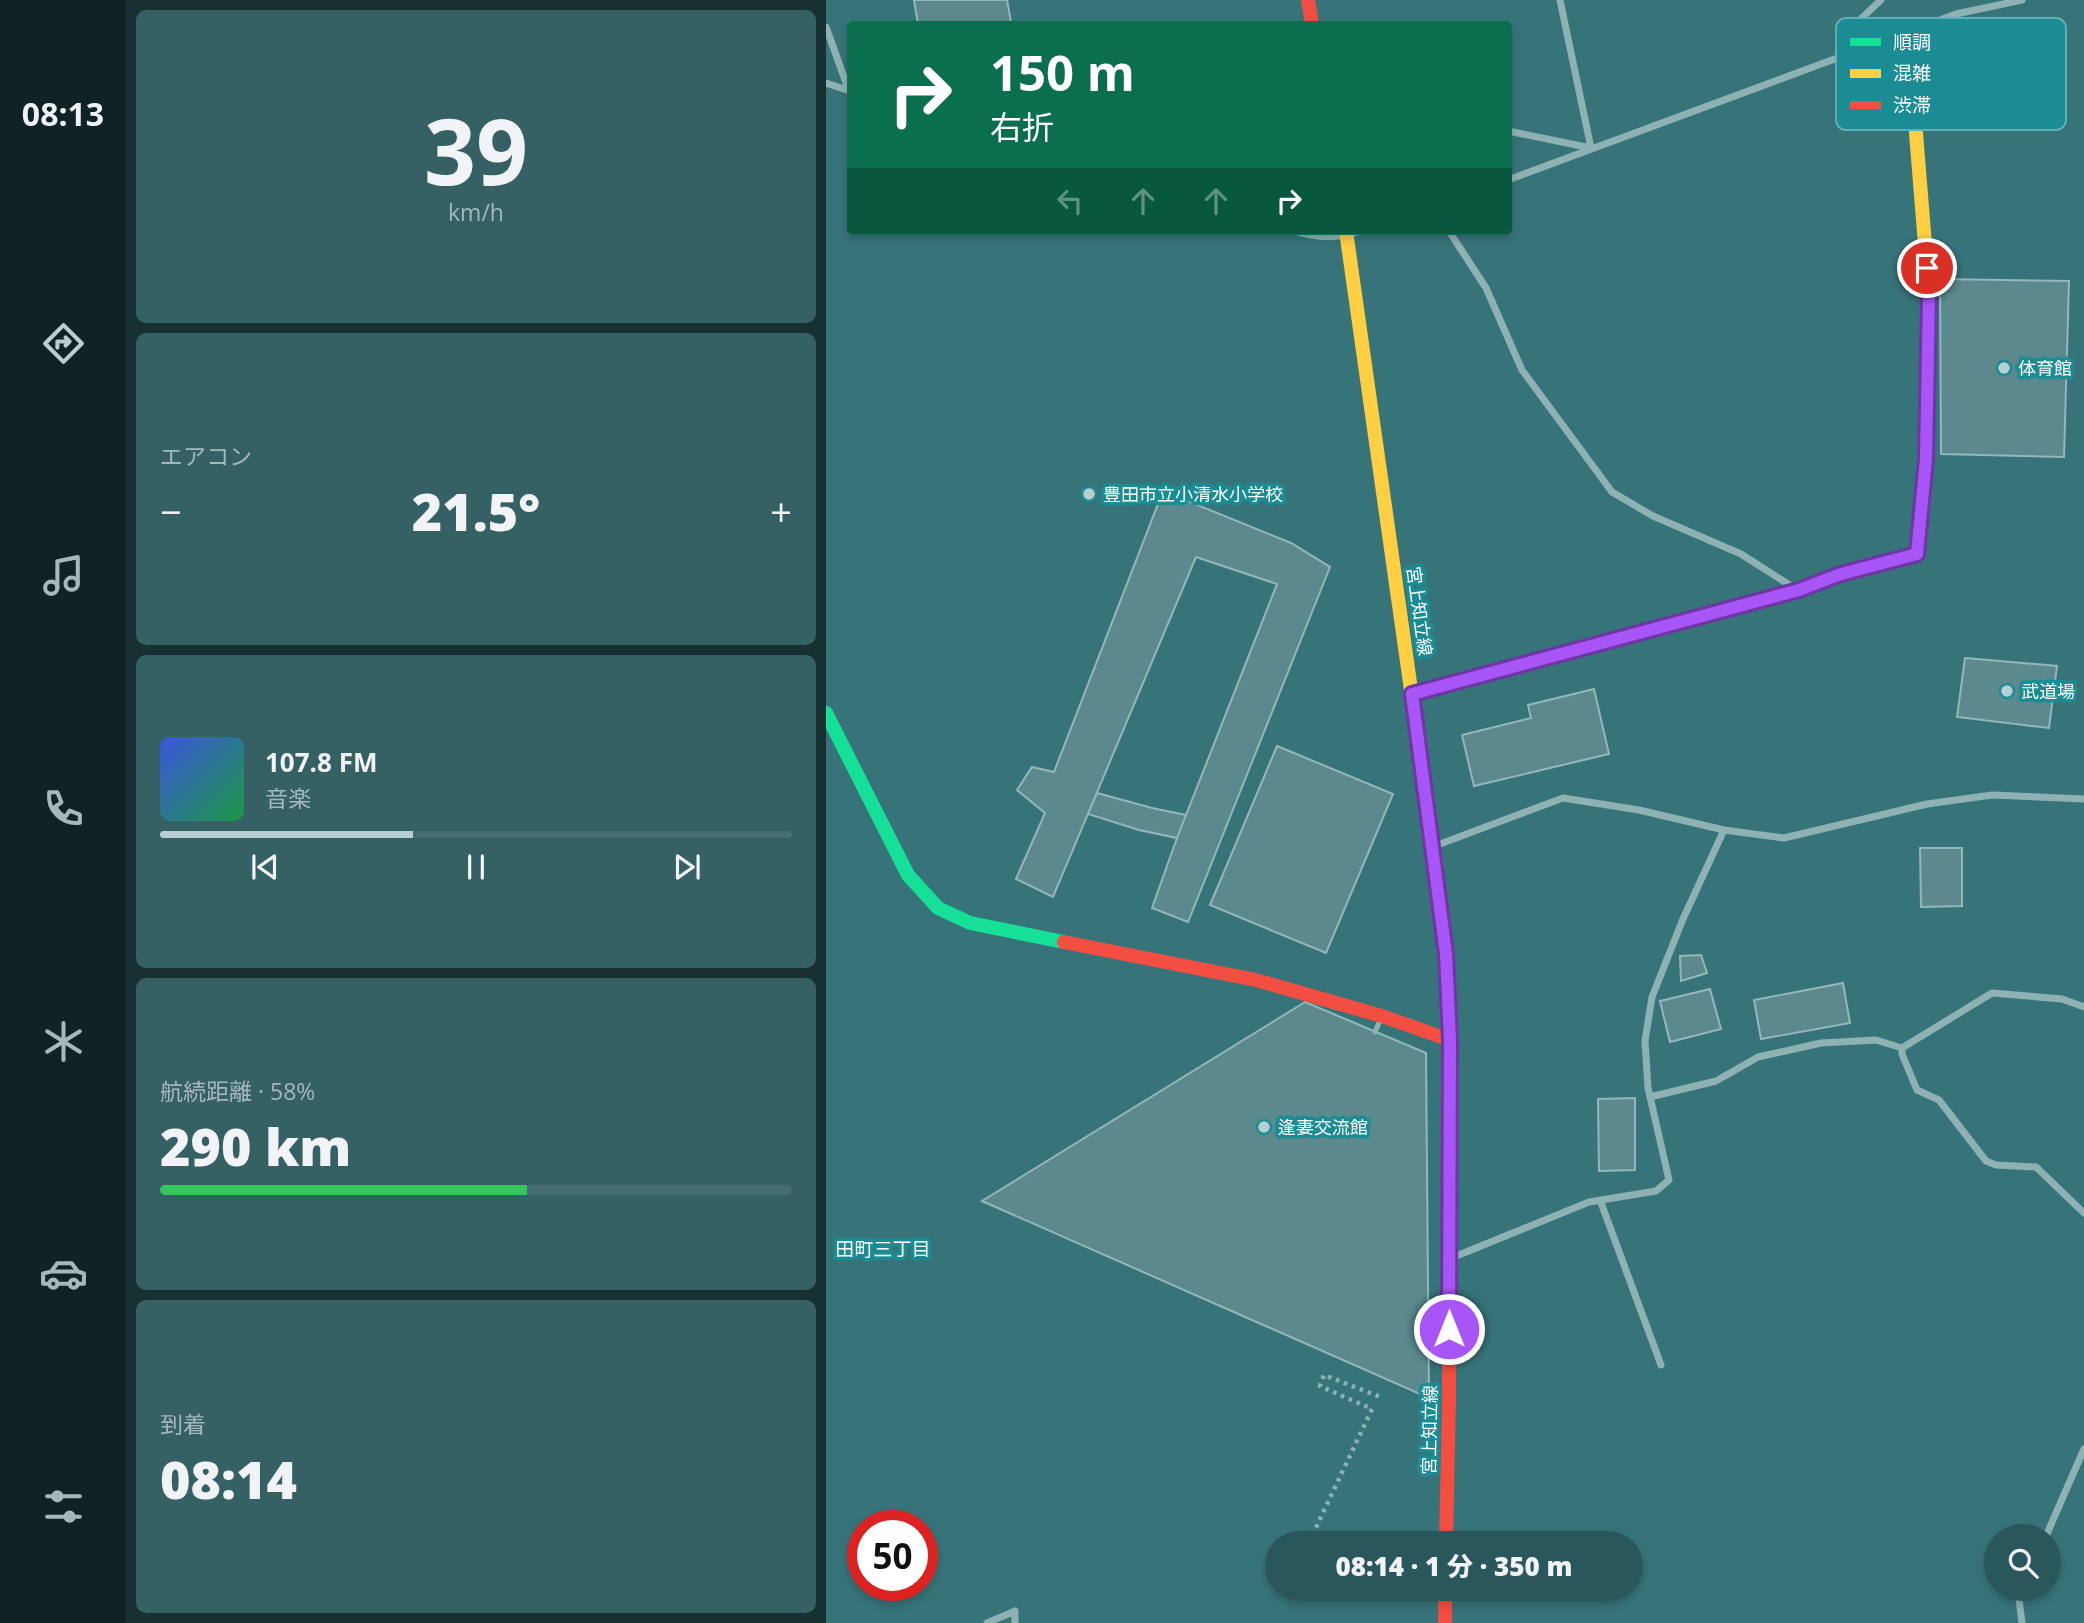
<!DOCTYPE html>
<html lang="ja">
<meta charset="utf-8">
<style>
:root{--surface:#29575b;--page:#356064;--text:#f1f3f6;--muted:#a5b8bb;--line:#456d71;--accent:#b9ced0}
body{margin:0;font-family:"Open Sans","Noto Sans JP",sans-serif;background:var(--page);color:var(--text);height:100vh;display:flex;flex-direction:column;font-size:26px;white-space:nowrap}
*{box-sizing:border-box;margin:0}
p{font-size:23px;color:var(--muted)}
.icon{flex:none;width:38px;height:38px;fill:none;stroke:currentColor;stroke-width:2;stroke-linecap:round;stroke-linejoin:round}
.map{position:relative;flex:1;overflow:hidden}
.drawer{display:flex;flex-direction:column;gap:10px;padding:10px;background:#173032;width:700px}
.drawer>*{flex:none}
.hud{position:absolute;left:21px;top:21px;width:665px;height:214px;border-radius:7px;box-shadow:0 4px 10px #0003;background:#0b6e4f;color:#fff;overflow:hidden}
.buttons{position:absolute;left:1158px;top:1524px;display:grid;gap:14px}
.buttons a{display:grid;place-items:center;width:77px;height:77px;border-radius:50%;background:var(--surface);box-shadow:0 4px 10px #0003;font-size:35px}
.speed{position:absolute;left:21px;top:1510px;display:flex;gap:14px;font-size:35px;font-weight:700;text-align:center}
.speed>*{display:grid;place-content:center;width:91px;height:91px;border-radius:50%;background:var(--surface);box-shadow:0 4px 10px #0003;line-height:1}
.speed .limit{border:10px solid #d22;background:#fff;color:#111}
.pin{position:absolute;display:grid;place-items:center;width:60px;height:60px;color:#fff;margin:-30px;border:4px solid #fff;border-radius:50%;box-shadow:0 2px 7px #0007}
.me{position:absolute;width:77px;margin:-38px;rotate:0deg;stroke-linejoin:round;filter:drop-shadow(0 0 5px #0008)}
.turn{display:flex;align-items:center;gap:24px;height:147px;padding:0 28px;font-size:32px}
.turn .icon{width:91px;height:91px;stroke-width:2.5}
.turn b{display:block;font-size:49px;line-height:60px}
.lanes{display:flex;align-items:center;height:66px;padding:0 28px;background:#0003;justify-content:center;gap:35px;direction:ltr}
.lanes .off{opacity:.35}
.big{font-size:52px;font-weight:800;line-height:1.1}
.drawer .tile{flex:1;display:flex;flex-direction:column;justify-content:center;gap:10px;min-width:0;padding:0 24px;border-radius:10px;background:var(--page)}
.drawer .dial{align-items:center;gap:0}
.dial b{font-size:91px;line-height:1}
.song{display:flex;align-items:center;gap:21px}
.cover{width:84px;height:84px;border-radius:10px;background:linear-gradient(135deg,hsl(230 70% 55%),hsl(140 70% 35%))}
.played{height:7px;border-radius:4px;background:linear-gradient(90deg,var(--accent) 40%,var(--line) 40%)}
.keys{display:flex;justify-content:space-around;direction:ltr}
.heat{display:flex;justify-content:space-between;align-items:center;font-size:38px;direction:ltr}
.charge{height:10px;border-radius:5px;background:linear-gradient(90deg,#34c759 58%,var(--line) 0)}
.trip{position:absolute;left:439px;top:1531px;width:378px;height:70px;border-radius:35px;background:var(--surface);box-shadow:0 4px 10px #0003;font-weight:800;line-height:70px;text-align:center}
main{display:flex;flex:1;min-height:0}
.tabs{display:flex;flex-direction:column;width:126px;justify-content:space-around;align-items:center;background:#102324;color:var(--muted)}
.tabs .icon{width:49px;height:49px}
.tabs .active{color:var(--accent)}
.tabs b{font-size:32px;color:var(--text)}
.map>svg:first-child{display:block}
.building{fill:#5b898d;stroke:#94b7ba;stroke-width:2}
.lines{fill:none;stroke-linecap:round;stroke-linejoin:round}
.path{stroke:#8eb2b4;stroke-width:4.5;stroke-dasharray:3.5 5;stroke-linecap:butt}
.lane{stroke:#8eb2b4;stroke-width:5}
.street{stroke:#8eb2b4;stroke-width:7}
.fast{stroke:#16e098;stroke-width:14}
.slow{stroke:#ffcf43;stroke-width:14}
.jam{stroke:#f24e42;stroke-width:14}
.route-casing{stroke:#6d37a1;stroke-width:18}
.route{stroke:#a855f7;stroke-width:12}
.poi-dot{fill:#b9ced0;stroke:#1c8c94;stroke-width:2.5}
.labels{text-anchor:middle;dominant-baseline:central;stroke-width:7;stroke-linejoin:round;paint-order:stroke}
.poi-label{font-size:18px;fill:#fff;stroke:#1c8c94;text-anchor:start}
.street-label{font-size:18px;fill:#fff;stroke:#1c8c94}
.neighbourhood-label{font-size:19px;fill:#fff;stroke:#1c8c94}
.key{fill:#1c8c94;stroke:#60aeb4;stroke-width:2}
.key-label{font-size:19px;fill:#fff}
</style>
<main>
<nav class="tabs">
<b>08:13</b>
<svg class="icon active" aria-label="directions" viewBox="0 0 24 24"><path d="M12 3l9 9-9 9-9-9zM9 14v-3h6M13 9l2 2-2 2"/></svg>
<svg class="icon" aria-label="music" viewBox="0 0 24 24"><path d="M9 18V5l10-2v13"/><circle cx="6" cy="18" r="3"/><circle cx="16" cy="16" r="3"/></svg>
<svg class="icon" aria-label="phone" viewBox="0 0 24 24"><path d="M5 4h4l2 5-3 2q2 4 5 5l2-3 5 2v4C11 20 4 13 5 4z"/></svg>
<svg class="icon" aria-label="climate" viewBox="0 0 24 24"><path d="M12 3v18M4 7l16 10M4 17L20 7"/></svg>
<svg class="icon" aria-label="car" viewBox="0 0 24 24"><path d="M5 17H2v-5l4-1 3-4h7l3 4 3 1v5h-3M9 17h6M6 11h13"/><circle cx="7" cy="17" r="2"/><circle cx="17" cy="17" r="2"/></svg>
<svg class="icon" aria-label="filters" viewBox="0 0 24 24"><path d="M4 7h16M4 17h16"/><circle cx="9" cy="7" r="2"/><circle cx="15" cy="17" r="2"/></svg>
</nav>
<section class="drawer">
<div class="tile dial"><b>39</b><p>km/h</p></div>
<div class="tile"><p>エアコン</p>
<div class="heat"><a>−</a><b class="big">21.5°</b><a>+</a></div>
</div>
<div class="tile">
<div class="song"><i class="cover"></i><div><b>107.8 FM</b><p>音楽</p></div></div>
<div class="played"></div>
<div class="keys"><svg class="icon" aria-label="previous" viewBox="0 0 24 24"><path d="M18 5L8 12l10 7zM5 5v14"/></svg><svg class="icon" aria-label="pause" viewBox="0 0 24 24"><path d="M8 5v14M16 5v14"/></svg><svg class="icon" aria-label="next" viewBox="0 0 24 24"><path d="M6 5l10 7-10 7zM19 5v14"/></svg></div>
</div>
<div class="tile"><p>航続距離 · 58%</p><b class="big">290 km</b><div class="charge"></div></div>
<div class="tile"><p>到着</p><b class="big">08:14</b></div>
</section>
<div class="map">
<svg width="1258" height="1623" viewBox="0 0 1258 1623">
<rect width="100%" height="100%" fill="#377479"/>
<path class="building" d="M88,0H181L185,22L169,24H92Z
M1114,279L1243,281L1238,457L1115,454Z
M337,491L465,543L504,567L362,922L326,908L351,838L451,584L370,557L227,897L190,879L219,813L191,790L206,767L228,772Z
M1139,658L1231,666L1223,728L1131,717Z
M768,689L783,754L648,786L636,735L705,718L702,705Z
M451,746L567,794L500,953L384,905Z
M271,793L326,808L360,815L351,838L313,830L262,814Z
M1094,848H1136V906L1095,907Z
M875,955L881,973L855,981L854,956Z
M1017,983L1024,1023L935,1039L928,1000Z
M884,989L895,1029L844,1042L834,1001Z
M479,1002L600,1053L603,1398L156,1201Z
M809,1098V1170L773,1171L772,1099Z"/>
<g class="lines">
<path class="path" d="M500,1544L486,1536L546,1409L494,1386L498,1375L557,1398"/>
<path class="lane" d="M549,1032L555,1018"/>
<path class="street" d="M0,27L23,91
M1022,53L1023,30L1055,0
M0,83L24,91
M682,131L765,148L734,0
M682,180L1130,14L1196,0
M468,231C490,238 513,239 534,231
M623,231L660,288L696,370L786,492L827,516L915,554L970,589
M606,847L737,798L813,810L898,830L958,838L1101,804L1166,795L1258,799
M1258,1007L1236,999L1166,993L1076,1048V1054L1091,1090L1113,1100L1160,1161L1170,1165L1210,1167L1258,1213
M824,1097L890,1081L932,1057L995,1043L1050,1040L1076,1048
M774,1200L835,1365
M623,1259L763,1202L830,1191L843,1180L822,1088L819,1041L826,997L857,919L898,830
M1220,1536L1258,1449
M161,1623L189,1611V1623
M1196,1623L1193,1599L1198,1589"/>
<path class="fast" d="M586,694L885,614
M588,711L619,954L624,1036
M0,713L82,875L112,908L144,923L238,942"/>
<path class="slow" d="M1082,34L1103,294L1100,459L1096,498
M520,231L588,711"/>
<path class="jam" d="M482,0L486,24
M885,614C954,595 1022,572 1091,554L1096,498
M238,942L430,980L556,1016L624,1040
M620,1544L623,1398L624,1036
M619,1589V1623"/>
</g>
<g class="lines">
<defs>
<path id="route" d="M623,1329L624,1040L620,954L586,694L973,590L1015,574L1091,554L1100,459L1103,295L1101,268"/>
</defs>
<use href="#route" class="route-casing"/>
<use href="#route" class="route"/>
</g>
<g class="poi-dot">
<circle cx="1178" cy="368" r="7"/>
<circle cx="263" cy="494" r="7"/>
<circle cx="1181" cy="691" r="7"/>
<circle cx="438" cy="1127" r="7"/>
</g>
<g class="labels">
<g class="poi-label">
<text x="1192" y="368">体育館</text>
<text x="277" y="494">豊田市立小清水小学校</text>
<text x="1195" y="691">武道場</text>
<text x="452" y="1127">逢妻交流館</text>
</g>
<g class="street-label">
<text transform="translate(594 611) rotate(82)">宮上知立線</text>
<text transform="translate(603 1430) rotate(-89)">宮上知立線</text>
</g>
<g class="neighbourhood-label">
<text x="57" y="1249">田町三丁目</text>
</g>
</g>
<rect x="1010" y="18" width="230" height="112" rx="10" class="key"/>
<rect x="1024" y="38" width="31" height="8" fill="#16e098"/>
<rect x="1024" y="69" width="31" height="9" fill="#ffcf43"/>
<rect x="1024" y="101" width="31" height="8" fill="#f24e42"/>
<g class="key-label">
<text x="1067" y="49">順調</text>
<text x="1067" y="80">混雑</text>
<text x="1067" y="112">渋滞</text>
</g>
</svg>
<div class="buttons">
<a><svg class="icon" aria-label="search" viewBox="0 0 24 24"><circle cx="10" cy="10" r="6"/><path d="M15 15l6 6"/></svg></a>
</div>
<div class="speed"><div class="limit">50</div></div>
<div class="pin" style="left:1101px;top:268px;background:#d93025"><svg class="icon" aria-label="arrive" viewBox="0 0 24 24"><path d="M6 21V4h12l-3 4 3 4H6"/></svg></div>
<svg class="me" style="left:623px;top:1329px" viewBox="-20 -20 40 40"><circle r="17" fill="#a855f7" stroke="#fff" stroke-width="3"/><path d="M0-11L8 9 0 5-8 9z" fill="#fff"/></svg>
<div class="trip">08:14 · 1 分 · 350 m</div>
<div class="hud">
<div class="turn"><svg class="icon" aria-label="right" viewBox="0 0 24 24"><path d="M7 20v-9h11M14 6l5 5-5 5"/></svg><div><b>150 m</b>右折</div></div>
<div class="lanes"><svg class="icon off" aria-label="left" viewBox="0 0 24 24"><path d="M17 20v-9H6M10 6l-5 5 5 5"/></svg><svg class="icon off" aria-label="ahead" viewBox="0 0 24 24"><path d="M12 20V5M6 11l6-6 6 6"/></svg><svg class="icon off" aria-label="ahead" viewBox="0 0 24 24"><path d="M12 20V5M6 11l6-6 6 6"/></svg><svg class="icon" aria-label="right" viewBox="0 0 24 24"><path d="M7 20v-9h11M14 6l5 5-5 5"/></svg></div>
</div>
</div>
</main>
